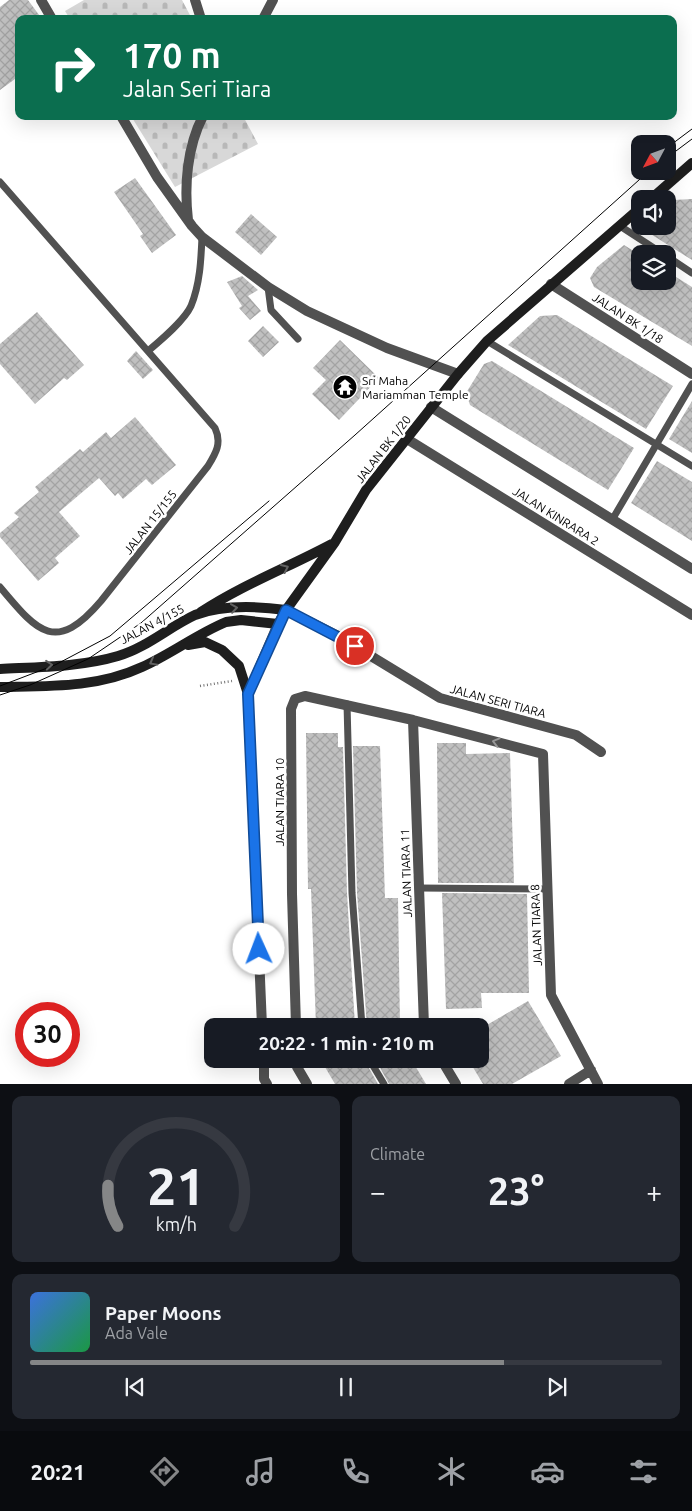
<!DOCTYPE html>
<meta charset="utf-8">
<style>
:root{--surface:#171b24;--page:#242831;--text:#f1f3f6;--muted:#9ea1a6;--line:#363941;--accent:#858687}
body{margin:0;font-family:Ubuntu,sans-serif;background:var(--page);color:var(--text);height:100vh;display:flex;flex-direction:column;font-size:19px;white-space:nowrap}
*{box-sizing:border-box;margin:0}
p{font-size:16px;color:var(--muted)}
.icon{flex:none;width:28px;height:28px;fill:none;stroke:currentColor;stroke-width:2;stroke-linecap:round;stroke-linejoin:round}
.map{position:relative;height:1084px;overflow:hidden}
.details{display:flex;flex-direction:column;gap:12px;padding:12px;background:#0d0f14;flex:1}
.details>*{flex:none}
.guide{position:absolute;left:15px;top:15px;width:662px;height:105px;border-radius:10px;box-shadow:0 5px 20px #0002;background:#0b6e4f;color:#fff;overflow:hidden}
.needle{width:32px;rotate:229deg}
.buttons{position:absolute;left:631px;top:135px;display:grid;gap:10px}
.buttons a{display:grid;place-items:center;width:45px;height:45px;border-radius:10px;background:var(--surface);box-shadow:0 5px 20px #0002;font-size:25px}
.speed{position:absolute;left:15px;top:1002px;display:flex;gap:10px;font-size:25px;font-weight:700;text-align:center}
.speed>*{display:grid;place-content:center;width:65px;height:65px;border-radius:50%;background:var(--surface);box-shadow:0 5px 20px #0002;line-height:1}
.speed .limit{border:8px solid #d22;background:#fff;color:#111}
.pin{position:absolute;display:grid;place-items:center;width:42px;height:42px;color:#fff;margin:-21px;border:2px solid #fff;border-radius:50%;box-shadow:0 1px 5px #0007}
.me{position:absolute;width:55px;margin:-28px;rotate:358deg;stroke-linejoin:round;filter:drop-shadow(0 0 4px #0008)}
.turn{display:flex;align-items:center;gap:18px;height:105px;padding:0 25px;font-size:22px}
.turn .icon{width:65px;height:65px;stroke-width:2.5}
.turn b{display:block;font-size:35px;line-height:42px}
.big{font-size:38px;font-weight:600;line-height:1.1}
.details .card{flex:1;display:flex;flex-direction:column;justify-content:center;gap:8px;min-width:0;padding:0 18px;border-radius:10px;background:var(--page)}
.details .dial{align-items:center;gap:0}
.dial svg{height:130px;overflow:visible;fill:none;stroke:var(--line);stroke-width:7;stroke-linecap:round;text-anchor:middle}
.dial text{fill:var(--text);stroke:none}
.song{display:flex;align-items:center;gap:15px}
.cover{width:60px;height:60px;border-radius:8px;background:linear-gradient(135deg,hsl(220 70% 55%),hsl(140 70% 35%))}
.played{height:5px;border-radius:2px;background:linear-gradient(90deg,var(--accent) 75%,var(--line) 75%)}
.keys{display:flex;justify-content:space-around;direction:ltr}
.heat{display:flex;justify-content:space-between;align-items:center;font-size:28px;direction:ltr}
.details .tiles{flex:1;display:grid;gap:12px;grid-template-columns:1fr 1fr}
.card:last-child{grid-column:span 2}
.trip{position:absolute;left:204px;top:1018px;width:285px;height:50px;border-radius:10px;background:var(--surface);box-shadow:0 5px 20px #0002;font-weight:600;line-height:50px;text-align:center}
.dock{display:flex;height:80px;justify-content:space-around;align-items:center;background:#090b0e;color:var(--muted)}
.dock .icon{width:35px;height:35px}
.dock .active{color:var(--accent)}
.dock b{font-size:22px;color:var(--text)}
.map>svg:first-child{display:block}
.cemetery{fill:url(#cemetery-stones)}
.building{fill:url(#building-cross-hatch)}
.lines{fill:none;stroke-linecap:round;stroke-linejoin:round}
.path{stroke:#737373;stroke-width:2.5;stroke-dasharray:1 2.5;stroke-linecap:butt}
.lane{stroke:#515151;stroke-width:7}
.street{stroke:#515151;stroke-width:10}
.secondary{stroke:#1e1e1e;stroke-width:10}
.tram{stroke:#000;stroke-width:1}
.oneway{stroke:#626262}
.oneway2{stroke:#979797}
.route-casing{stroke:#114b97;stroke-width:12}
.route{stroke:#1a73e8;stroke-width:9}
.labels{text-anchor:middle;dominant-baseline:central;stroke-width:5;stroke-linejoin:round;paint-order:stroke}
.street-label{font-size:12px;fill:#000;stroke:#fff}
.poi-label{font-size:12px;fill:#000;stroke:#fff;text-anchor:start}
</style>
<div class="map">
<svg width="692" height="1084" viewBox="0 0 692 1084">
<defs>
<pattern id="cemetery-stones" width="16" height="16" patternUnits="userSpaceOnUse" patternTransform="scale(1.25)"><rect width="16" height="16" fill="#d8d8d8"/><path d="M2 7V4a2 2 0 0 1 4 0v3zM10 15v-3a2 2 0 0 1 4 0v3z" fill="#b8b8b8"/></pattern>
<pattern id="building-cross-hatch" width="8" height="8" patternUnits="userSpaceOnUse" patternTransform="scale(1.25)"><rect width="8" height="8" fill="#c0c0c0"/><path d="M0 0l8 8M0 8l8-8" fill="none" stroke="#a3a3a3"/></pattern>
</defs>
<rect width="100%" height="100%" fill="#fff"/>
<path class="cemetery" d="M84,0H182L192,19H70L65,11Z
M131,116H243L258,144L175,187Z"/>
<path class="building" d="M9,0H28L42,19H19V76L0,90V7Z
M135,178L176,235L152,253L140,236L143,234L114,192Z
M692,199V260L638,226H668V206L674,200Z
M251,214L277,237L261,255L235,232Z
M624,245L640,255V281H668V272L692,287V346L594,287L590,278L597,267Z
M242,276L258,290L248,296L261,311L250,320L239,308L242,306L227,282Z
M37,312L84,365L67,380L64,378L35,404L0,364V344Z
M557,315L673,386L646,429L508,345L540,316Z
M263,326L279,342L263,357L248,341Z
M340,340L379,378L339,420L312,394L326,380L313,368Z
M136,351L153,370L143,379L127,361Z
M492,361L634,448L608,490L470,405L466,393L484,364Z
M692,401V453L669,439Z
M135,417L176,465L152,485L146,479L123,499L118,493L115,496L99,478L59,512L80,536L55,558L59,563L38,581L0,537V533L19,517L14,513L39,492L35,487L80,449L83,452L106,432L111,438Z
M657,461L692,482V541L631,503Z
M306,733H338V747H343L347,893L355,1026H316L311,889H308Z
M437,743H466V754L510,753L514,883H438Z
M353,746H380L385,898H398L400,1025L367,1026L357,893Z
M442,893L527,894L529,993H481L482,1008L446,1009Z
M528,1001L561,1056L512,1084H483L468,1059H480V1029Z
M339,1059H359L364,1067L367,1065L378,1084H335L325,1067Z
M377,1059H411L426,1084H389L376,1060Z"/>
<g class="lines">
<path class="path" d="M200,686L232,681"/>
<path class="lane" d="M0,182L215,428C222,443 216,453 208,466L101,601C55,655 37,631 0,587
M620,226L663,254
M668,257L692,273
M268,287L271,310L298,339
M487,341L692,466
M148,351C161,340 184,321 191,306C200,284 201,260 202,237
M612,520L692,384
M347,704L352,893L362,1026
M419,888L547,889
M369,1059L384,1084"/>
<path class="street" d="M41,0L52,19
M195,0L201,19
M263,19L273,0
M121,116L157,177L192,226L202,237L268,287L307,311L387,348L458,374
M188,220C184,186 187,147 203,116
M551,284L692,374
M431,407L692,569
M407,439L692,615
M286,610L338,636L440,698L576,735L601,752
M413,720L424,1026
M262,1026L248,694L278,624
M296,1026L292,894L291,709L295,699L305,696L413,720L543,754L551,995L598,1084
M264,1059V1079L267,1084
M297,1059V1067L307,1084
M441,1059L456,1084
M569,1084L591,1070"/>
<path class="secondary" d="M651,199L692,163
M201,612C242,585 289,567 332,544
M188,645L205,642L222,650L239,666L248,694
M0,669C38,667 81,667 118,656C146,648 169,627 195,615C224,604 257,606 286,610
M0,687C49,686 97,688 142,667C171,654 197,634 226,622L241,620L278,624L286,610L335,542L366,490L458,374L487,341L640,208"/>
<path class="tram" d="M668,147L692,129
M668,157L692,139
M0,686L55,665L110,636L269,501
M0,695L30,685L88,659L141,623L355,435L649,171"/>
</g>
<defs><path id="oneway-chevron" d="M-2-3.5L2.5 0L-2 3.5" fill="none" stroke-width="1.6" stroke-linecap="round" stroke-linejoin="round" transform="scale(1.25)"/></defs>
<g class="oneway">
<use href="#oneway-chevron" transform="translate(285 568) rotate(-25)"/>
<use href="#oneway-chevron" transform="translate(234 608) rotate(-8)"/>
<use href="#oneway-chevron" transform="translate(153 662) rotate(151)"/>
<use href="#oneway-chevron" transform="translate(49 665) rotate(-5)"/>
</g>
<use class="oneway2" href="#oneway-chevron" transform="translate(496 742) rotate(-165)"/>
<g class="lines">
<defs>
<path id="route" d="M259,949L248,694L286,610L355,646"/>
</defs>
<use href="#route" class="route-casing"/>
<use href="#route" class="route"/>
</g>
<defs>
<symbol id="temple-disc" viewBox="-11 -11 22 22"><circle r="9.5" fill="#000" stroke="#fff"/><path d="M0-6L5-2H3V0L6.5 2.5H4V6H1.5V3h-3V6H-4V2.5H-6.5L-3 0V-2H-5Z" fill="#fff"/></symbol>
</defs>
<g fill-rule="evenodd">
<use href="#temple-disc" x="331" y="373" width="28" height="28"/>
</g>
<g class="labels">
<g class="street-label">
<text transform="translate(628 318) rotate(33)">JALAN BK 1/18</text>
<text transform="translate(383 449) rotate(-52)">JALAN BK 1/20</text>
<text transform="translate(556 516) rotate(32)">JALAN KINRARA 2</text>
<text transform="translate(150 522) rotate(-52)">JALAN 15/155</text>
<text transform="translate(152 624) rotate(-28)">JALAN 4/155</text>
<text transform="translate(498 701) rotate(15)">JALAN SERI TIARA</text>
<text transform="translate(279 802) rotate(-90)">JALAN TIARA 10</text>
<text transform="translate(406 873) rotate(-92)">JALAN TIARA 11</text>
<text transform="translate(536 925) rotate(-92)">JALAN TIARA 8</text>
</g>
<g class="poi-label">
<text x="362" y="380">Sri Maha<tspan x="362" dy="14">Mariamman Temple</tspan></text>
</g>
</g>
</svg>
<div class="buttons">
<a><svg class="needle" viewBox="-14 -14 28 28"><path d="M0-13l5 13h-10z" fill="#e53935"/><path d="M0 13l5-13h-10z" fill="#9ea1a6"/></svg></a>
<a><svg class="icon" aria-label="sound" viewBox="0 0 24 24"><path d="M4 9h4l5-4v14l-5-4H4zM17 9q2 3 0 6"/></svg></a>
<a><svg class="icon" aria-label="layers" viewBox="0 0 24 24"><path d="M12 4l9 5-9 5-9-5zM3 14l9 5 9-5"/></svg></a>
</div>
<div class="speed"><div class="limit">30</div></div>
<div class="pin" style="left:355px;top:646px;background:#d93025"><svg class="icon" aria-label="arrive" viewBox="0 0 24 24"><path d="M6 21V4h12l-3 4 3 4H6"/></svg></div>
<svg class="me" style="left:259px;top:949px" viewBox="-20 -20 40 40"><circle r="19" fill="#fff"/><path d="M0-13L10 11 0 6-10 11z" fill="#1a73e8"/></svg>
<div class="trip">20:22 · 1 min · 210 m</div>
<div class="guide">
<div class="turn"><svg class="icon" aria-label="right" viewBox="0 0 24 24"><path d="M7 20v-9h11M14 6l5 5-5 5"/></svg><div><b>170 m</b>Jalan Seri Tiara</div></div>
</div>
</div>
<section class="details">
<div class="tiles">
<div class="card dial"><svg viewBox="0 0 100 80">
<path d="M14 69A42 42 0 1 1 86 69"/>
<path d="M14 69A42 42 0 0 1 8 44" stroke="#858687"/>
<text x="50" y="56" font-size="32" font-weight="700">21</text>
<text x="50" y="72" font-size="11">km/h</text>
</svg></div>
<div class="card"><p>Climate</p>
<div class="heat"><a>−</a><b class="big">23°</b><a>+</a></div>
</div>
<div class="card">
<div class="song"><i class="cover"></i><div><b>Paper Moons</b><p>Ada Vale</p></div></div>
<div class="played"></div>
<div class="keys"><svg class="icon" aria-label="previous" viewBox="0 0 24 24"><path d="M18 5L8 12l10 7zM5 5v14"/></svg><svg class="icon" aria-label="pause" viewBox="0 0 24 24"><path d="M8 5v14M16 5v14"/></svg><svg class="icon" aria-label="next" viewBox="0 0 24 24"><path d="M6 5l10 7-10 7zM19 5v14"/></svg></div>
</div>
</div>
</section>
<nav class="dock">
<b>20:21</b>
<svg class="icon active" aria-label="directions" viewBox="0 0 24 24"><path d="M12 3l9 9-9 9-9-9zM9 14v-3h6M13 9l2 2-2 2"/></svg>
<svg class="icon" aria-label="music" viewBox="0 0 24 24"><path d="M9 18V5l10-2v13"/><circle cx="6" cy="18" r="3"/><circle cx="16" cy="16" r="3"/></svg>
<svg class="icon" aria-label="phone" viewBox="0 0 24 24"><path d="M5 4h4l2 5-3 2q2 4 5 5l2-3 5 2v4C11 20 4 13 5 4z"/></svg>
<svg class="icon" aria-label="climate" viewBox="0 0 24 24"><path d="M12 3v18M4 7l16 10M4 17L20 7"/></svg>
<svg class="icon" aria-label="car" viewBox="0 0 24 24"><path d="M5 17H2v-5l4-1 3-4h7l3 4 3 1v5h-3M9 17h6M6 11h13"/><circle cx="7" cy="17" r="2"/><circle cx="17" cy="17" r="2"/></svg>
<svg class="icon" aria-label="filters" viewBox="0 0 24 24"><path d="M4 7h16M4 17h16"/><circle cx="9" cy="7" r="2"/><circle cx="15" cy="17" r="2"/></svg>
</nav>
